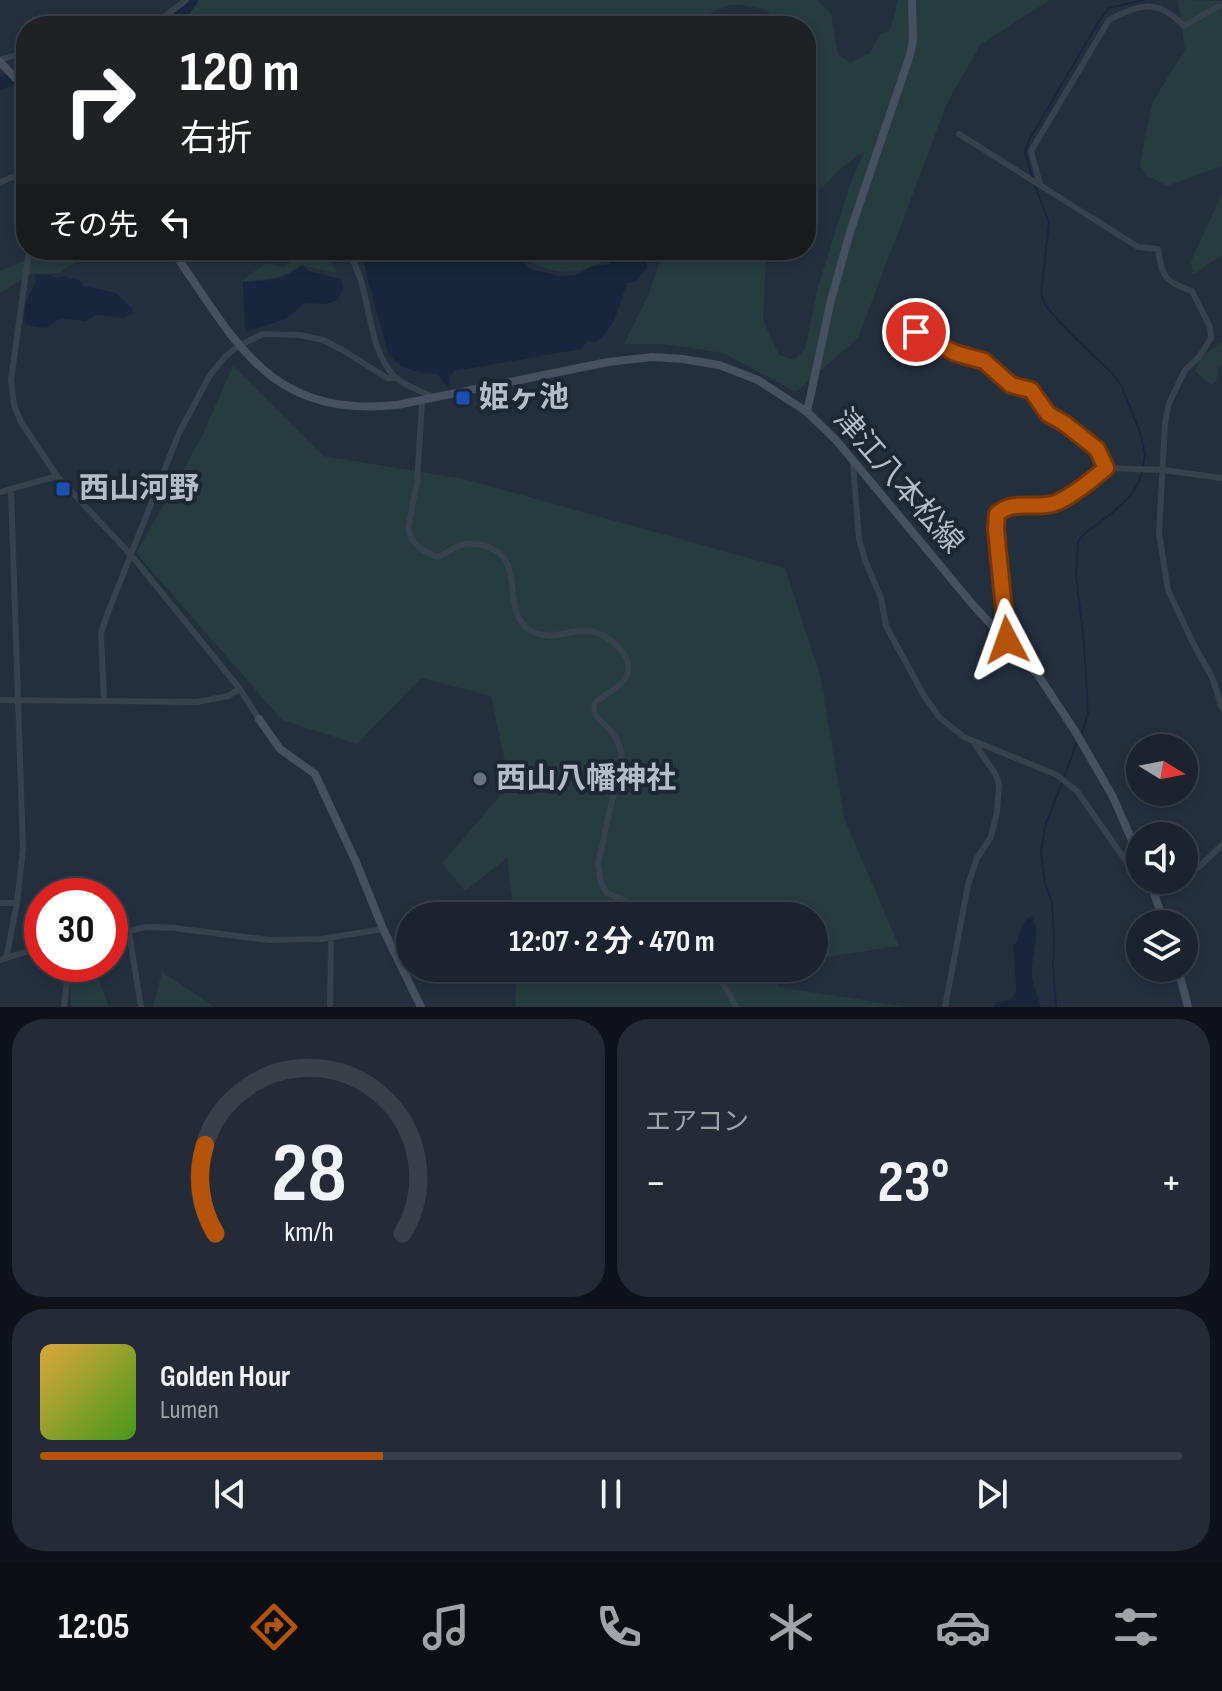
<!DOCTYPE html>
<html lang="ja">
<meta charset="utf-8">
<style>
:root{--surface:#1b232e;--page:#242b36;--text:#f1f3f6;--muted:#a0a4aa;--line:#39404a;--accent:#b45309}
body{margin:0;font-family:"Sofia Sans Condensed","Noto Sans JP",sans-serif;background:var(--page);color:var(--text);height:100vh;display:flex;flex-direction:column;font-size:30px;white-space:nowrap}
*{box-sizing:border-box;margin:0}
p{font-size:26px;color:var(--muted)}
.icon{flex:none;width:44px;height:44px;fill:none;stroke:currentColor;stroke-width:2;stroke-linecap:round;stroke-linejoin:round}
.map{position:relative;height:1007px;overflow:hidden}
.details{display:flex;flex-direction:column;gap:12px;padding:12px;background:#0f1319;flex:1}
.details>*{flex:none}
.hud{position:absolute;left:16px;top:16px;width:800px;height:244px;border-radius:32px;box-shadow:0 4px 12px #0003,0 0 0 2px var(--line);background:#202124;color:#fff;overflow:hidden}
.needle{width:52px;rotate:100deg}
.controls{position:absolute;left:1126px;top:734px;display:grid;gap:16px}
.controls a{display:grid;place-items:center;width:72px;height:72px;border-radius:50%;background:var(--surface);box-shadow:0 4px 12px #0003,0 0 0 2px var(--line);font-size:40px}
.speed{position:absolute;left:24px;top:878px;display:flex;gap:16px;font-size:40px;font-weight:700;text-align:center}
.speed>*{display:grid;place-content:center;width:104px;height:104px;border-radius:50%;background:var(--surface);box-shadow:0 4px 12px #0003,0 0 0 2px var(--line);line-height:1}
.speed .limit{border:12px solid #d22;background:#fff;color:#111}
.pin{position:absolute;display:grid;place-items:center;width:68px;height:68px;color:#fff;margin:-34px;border:4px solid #fff;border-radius:50%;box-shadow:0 2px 8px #0007}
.me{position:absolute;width:88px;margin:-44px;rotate:356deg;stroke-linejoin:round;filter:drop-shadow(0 0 6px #0008)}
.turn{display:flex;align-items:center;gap:28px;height:168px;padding:0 32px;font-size:36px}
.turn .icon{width:104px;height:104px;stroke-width:2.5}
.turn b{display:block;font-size:56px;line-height:68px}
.then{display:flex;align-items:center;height:76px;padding:0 32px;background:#0003;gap:16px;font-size:30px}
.big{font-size:60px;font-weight:700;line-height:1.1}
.details .card{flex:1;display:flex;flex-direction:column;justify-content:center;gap:12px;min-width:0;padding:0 28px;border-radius:32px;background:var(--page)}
.details .dial{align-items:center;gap:0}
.dial svg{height:208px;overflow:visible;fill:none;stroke:var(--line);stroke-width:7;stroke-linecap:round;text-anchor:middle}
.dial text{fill:var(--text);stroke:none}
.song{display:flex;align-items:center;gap:24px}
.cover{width:96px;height:96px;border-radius:12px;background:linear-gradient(135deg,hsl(40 70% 55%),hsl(100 70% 35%))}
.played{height:8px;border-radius:4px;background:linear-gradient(90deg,var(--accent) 30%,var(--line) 30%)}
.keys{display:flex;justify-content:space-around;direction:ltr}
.heat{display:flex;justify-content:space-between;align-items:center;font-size:44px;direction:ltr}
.details .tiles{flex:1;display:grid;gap:12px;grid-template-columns:1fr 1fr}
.card:last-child{grid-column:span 2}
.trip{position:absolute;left:396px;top:902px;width:432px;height:80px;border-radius:40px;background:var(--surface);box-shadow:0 4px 12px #0003,0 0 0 2px var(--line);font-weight:700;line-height:80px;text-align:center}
.dock{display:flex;height:128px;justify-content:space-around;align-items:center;background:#0b0e12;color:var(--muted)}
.dock .icon{width:56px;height:56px}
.dock .current{color:var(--accent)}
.dock b{font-size:36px;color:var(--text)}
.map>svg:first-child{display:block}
.green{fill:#263c3f}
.water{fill:#17263c}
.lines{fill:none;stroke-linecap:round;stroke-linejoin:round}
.stream{stroke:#17263c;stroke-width:2}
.river{stroke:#17263c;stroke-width:12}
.street{stroke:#38414e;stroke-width:6}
.secondary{stroke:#465061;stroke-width:8}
.route-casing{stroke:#753606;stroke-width:20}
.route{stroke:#b45309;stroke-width:14}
.transit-dot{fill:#1a4fb4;stroke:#1d2633;stroke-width:3}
.worship-dot{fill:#6b7280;stroke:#1d2633;stroke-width:3}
.labels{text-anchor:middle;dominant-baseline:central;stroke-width:8;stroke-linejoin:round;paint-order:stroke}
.poi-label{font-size:30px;font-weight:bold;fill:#b4bcc9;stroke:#1d2633;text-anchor:start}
.street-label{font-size:30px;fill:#b4bcc9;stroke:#1d2633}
</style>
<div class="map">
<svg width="1222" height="1007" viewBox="0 0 1222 1007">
<rect width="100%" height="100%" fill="#242f3e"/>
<path class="green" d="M180,0H818L831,14L838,55L850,63L870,53L880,34L890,31L898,0H1050L981,44L948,101L858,338L796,392L723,353L664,344H624L649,294L664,250H771L766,259L763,320L779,355L794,360L805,349L818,287L851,182L865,150L844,166L806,204V26H763L769,11C731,0 724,3 692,26H142L166,17Z
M1178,0L1222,1V166L1167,186L1148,176L1140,166L1152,103L1185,50Z
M1222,194V255L1193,275L1191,261Z
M49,250H78L80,259L59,273L31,274L0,293V271Z
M312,250H334L332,262L337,273L301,265C282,279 265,280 241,281L266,263L283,267L298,258L317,259L321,254Z
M518,250H619C592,277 543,280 518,250Z
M1222,342V364L1218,366L1217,381L1211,385L1195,371L1200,358Z
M233,366L323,456L464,479L785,568L820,675L844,818L899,946L814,959V916H514L507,858L465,891L442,863L510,784L491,696L421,678L357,744L282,720L136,553L201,438Z
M70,964H93L109,1007H71Z
M517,968H769L778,987L908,1007H515Z
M162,972L214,1007H153Z"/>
<path class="water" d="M360,250H516L519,258L530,269L559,276L577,275L590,267L609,264L622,250H647V268L635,282L627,283C619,304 616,329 595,342L588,341L581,349L454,371L450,377V386L447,387L437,374C417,373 401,370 388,353Z
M302,266L309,271L341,279L343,289L338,300L326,304L305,303L286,319L245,332L243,282C265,282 284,280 302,266Z
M35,275H50L56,278L65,276L80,281L84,286L116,293L133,309L132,314L124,318L96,315L85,321L61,318L46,328L25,325V304L36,281Z
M1031,916C1043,932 1030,956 1032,975C1033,986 1038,997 1041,1007H993L997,1002C1018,1002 1017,991 1015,974C1014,964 1014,955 1013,945L1018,941C1018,931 1023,921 1031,916Z"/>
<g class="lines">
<path class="stream" d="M1032,177L1025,153L1028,142L1099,21L1109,8L1144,0
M1034,183L1049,223L1041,294L1046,306L1068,331L1113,374L1122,387L1141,435L1145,454L1143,466
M1082,733L1088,713L1084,642L1076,577L1078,542L1082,536C1102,519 1137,500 1142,472
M1064,777L1077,742
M1056,1007L1053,967L1054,937L1052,902L1045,883L1041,852L1046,823L1062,783"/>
<path class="river" d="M172,26L192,0
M0,84L26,74"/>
<path class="street" d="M89,26L102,22L153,25L186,0
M0,60L26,52
M959,134L1138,247L1158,249C1162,277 1165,282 1192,291L1210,327L1211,338L1199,357L1185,370L1169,403L1165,423L1159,533L1168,590L1194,645L1212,677L1222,707
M0,182L26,172
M1040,184L1031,151L1109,20C1142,2 1159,0 1184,26L1219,6
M29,250L11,380L14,405L21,422L57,476L131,555L240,689L259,719
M346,250C373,285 364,346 395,377C406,387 421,391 434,397
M897,321L955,353L984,361L1011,385L1031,390L1048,414L1064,423L1097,449L1106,468
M422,402L417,483L408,528L412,540L421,549L437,557C447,554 454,546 465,544C473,543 481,544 489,547C528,563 499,611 530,630C551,643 570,628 589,631C607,632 637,658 626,677C620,689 603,694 594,704C592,719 603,721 611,731C617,738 620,747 622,756L598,864L601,883L607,893L640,907L651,916
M853,463L859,539L865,560L881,598L886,626L923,694L939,717L964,737L1057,775L1077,791L1128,864L1140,874
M0,492L57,476
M1007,640L996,529L997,514L1011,506H1041L1058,502L1106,468L1163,470L1222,478
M0,700L197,702L228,696L240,689
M104,701L101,633L107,615L179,433L210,375L225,357L238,346L263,334L300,335L323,340L341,349L387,378H397
M1184,875L1199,867L1222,845
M1154,889L1173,880
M0,903H17
M129,932L141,1007
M110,936L145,927L174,928L269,940L321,939L383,929
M6,959L17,903L23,849L11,490
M0,960L42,947
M693,968C719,977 724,981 736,1007
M64,1007L69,964
M330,1007L331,943
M945,1007L968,885L977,858L991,837L997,812L999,785L996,775L975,744"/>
<path class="secondary" d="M0,62L26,89
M172,250C237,342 267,418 397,405L608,362L652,357L683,359L719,365L758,380L807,412L836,440L973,605L1038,675L1075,731L1113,797L1140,859
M807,412L831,300L851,229L910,55L913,40L912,0
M259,719L280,749L315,774L356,862L383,929L421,1007
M1149,880L1165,924
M1178,968L1188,1007"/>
</g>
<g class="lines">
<defs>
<path id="route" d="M916,332L955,353L984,361L1011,385L1031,390L1048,414L1064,423L1097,449L1106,468C1092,480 1075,494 1058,502C1038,511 1015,498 997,514L996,529L1007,640"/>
</defs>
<use href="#route" class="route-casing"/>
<use href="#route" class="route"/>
</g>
<g class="transit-dot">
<rect x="455" y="390" width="16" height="16" rx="4"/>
<rect x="55" y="481" width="16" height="16" rx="4"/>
</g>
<circle class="worship-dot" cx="480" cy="779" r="8"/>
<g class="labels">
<g class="poi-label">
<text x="479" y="398">姫ヶ池</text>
<text x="79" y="489">西山河野</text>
<text x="496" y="779">西山八幡神社</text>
</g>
<g class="street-label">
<text transform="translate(898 481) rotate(49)">津江八本松線</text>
</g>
</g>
</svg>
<div class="controls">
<a><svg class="needle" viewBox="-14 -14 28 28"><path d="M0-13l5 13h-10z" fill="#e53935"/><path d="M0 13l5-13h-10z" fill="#a0a4aa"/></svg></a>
<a><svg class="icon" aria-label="sound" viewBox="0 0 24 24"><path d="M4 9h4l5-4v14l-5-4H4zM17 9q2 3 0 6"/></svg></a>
<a><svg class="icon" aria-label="layers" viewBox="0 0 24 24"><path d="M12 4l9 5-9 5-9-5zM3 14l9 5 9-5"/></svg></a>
</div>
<div class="speed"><div class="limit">30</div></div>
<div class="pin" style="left:916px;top:332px;background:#d93025"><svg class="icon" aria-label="arrive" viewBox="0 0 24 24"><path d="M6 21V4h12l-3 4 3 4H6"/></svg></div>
<svg class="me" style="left:1007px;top:640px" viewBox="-20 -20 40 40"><path d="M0-17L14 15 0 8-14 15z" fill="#b45309" stroke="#fff" stroke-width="4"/></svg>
<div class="trip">12:07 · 2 分 · 470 m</div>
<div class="hud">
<div class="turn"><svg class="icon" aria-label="right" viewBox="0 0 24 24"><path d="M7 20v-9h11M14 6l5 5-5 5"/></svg><div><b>120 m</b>右折</div></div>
<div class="then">その先<svg class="icon" aria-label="left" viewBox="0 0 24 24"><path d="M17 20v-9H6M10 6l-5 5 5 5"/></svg></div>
</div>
</div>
<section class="details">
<div class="tiles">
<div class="card dial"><svg viewBox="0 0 100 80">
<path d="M14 69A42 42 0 1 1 86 69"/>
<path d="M14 69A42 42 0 0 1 10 35" stroke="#b45309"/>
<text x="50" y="56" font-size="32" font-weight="700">28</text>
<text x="50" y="72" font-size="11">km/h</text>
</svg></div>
<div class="card"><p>エアコン</p>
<div class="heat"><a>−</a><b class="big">23°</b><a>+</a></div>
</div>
<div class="card">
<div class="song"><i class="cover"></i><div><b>Golden Hour</b><p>Lumen</p></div></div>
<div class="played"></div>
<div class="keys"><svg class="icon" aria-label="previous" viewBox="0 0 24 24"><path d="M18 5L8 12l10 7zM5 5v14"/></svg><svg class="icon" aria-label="pause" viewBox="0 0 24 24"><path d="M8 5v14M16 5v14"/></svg><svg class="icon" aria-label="next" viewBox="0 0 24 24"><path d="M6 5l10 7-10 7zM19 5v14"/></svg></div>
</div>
</div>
</section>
<nav class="dock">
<b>12:05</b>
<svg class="icon current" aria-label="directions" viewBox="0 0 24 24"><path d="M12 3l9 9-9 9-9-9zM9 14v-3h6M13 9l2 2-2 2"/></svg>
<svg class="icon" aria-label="music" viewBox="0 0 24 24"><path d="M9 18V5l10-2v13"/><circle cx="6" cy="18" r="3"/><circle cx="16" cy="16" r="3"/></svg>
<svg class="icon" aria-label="phone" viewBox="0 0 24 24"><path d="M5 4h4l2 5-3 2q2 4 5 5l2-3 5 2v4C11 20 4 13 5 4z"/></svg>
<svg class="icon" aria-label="climate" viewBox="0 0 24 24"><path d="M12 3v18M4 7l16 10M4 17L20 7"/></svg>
<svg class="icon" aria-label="car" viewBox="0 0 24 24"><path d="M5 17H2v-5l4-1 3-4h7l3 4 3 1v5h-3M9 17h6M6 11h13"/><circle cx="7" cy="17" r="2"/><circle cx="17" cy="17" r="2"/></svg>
<svg class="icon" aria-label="filters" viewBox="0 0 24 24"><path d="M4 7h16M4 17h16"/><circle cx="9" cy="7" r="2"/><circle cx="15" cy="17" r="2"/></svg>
</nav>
